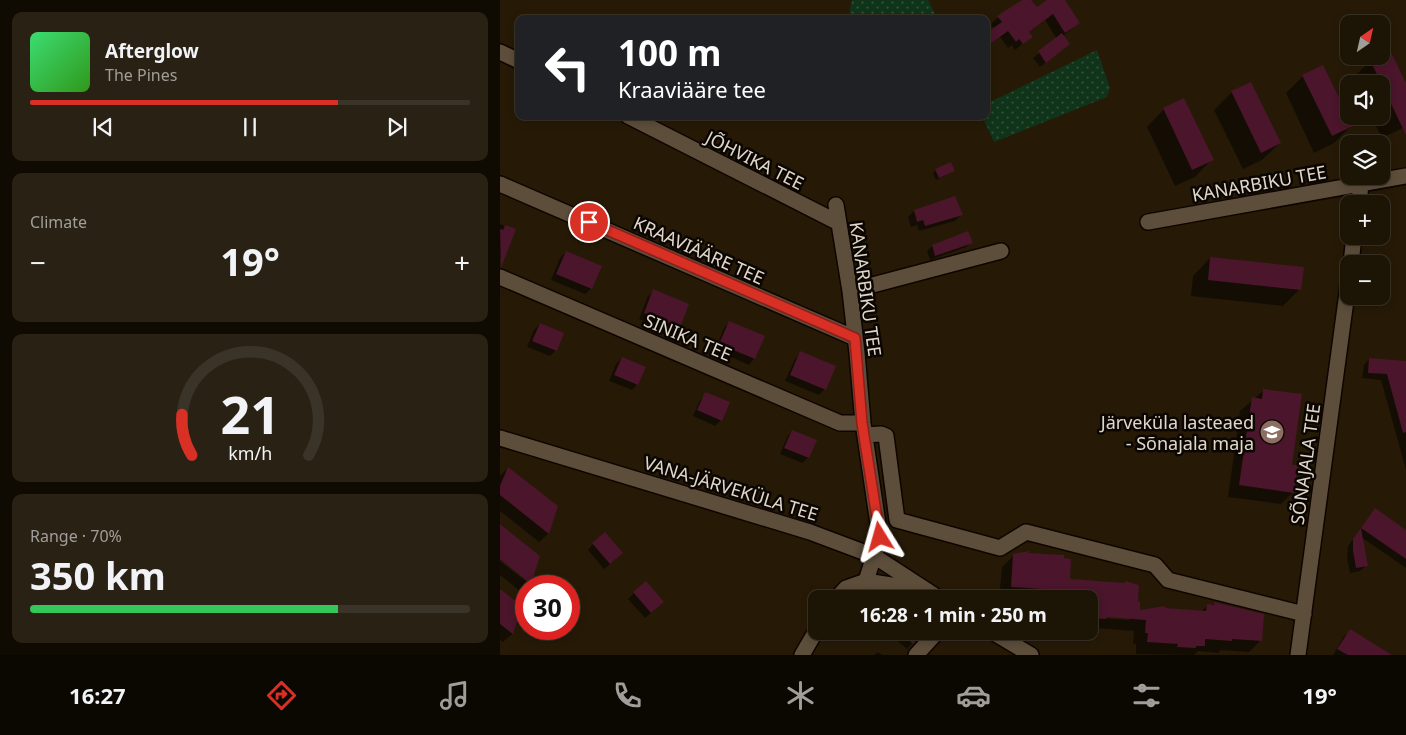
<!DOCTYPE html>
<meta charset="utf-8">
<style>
:root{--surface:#1c1405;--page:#292113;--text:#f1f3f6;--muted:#a09e9a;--line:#3a3327;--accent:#d93025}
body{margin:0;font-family:"Noto Sans",sans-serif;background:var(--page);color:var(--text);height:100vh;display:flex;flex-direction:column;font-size:19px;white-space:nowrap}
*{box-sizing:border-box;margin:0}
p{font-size:16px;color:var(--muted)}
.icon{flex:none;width:28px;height:28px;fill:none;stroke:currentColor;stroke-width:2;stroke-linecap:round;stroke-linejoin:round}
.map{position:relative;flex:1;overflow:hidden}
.details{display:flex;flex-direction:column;gap:12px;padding:12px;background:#0f0b03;width:500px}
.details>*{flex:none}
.guide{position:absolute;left:15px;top:15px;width:475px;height:105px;border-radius:10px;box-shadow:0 2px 8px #0003,0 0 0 1px var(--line);background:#202124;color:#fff;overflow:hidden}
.needle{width:32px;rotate:34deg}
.controls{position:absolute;left:840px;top:15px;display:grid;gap:10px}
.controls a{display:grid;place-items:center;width:50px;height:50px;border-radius:10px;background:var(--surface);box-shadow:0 2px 8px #0003,0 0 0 1px var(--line);font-size:25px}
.speed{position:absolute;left:15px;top:575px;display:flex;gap:10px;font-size:25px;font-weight:700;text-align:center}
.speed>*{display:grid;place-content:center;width:65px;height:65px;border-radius:50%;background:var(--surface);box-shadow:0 2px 8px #0003,0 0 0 1px var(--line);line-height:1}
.speed .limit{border:8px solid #d22;background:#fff;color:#111}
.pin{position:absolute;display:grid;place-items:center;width:42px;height:42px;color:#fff;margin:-21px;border:2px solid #fff;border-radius:50%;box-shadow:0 1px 5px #0007}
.me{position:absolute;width:55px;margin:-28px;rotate:352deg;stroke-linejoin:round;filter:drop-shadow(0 0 4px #0008)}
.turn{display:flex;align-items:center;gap:18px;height:105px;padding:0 20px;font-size:22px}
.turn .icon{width:65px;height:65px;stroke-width:2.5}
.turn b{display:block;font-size:35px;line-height:42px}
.big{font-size:38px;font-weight:700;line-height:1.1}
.details .card{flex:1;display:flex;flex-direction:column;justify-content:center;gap:8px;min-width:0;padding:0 18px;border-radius:10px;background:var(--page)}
.details .dial{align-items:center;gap:0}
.dial svg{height:130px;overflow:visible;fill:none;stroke:var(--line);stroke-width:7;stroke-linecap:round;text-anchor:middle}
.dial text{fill:var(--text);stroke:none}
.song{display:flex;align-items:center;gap:15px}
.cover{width:60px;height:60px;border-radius:8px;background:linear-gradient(135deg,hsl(140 70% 55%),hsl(110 70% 35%))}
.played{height:5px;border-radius:2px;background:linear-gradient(90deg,var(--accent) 70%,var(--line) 70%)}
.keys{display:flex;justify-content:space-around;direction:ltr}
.heat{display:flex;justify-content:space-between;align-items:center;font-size:28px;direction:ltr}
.charge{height:8px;border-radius:4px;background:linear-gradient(90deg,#34c759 70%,var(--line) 0)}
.trip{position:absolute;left:308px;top:590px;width:290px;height:50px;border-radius:10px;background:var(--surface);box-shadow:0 2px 8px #0003,0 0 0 1px var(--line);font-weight:700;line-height:50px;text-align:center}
.menu{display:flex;height:80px;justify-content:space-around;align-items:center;background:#0b0802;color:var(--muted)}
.menu .icon{width:35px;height:35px}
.menu .active{color:var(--accent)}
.menu b{font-size:22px;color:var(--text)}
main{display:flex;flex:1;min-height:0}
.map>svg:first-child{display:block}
.grass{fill:url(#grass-dots)}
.shadow{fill:#0007;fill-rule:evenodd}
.building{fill:#4b152b}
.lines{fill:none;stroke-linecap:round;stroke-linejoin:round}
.minor-casing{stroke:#0f0500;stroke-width:18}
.minor{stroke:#5d4e3b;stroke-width:15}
.route-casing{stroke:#8d1f18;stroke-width:12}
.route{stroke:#d93025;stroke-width:9}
.labels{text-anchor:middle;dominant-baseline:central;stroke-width:5;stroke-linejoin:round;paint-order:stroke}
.street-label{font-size:18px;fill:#e0d7cc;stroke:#0b0602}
.poi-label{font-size:18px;fill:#e0d7cc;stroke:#0b0602;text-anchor:end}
</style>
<main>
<section class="details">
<div class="card">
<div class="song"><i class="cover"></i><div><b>Afterglow</b><p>The Pines</p></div></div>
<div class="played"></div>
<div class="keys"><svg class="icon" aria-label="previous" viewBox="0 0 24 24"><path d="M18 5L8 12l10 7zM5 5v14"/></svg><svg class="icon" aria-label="pause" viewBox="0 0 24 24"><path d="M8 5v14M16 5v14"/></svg><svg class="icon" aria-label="next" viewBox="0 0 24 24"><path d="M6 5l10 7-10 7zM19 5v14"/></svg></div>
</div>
<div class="card"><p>Climate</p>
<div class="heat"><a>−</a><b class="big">19°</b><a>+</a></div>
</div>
<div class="card dial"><svg viewBox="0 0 100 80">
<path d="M14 69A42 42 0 1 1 86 69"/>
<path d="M14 69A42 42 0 0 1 8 44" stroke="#d93025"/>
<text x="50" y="56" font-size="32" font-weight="700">21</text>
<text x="50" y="72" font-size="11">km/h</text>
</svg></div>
<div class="card"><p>Range · 70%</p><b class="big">350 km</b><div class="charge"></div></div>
</section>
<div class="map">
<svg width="906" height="655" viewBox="0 0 906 655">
<defs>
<pattern id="grass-dots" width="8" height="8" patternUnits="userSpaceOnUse" patternTransform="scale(1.25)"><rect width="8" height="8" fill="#10341a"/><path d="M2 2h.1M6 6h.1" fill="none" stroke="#32513a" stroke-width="1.8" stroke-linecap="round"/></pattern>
</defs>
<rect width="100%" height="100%" fill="#261a07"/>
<path class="grass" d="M352,0H428L436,16L429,19H348Z
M597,50L610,88L607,97L494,142L482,116H486V104Z"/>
<path class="shadow" d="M524,0H530L536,9L550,0H564L579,23L563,36L569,44L540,67L533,58L557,39L545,20L528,33L531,36L515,50L512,45L508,48L500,37L486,47V35L494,29L491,24L498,17Z
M890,52L906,86V124L901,129L882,138L871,116H881V84H856L853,78L870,61Z
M803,76L851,126L834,143L814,153L786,93Z
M751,83L780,143L762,160L743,169L714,110L732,92Z
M664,109L712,159L695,177L675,186L647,127Z
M436,170L454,171L436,180L433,173Z
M454,198L461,215L455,221L419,231L417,225L411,227L408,217L414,211Z
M0,224L15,230L6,252L0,258Z
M471,242L466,247L430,260L427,251L432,246Z
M66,252L91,289L85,294L51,280L60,258Z
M710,258L800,289L783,306L691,296L693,276Z
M154,291L178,327L173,333L139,319L148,296Z
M230,322L254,359L249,365L215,350L224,328Z
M40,324L63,334L55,351L50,356L27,347L34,330Z
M300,353L325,389L319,395L285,381L295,359Z
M122,358L137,385L132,390L109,381L116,364Z
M869,359L906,362V470L881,380L862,378L864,365Z
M764,390L791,466L793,492L781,504L728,497L740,411Z
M206,394L221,420L215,426L193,416L200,400Z
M292,431L315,441L308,458L302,463L280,454L287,437Z
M8,468L57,507L48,534L39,542L0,511V476Z
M875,510L906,531V568L861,537L866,566L860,571L850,573L847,558L848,546Z
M0,526L30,583L21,592L0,575V561L27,582V579L0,557Z
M93,544L116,559L104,569L88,550Z
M514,555L568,580L636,603L639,611L701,612L707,606H712L714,603L761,640L749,652L721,650L718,653L698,651L694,655L636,654V644H633L634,631L595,628L593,631L589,630V599H499L502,567ZM600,615L629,617V620L600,618Z
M0,590L21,606L12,634L3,642L0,640Z
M134,593L157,608L145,618L128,599Z
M389,631H423L407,649L388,633Z
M850,631L890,655H833L844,636Z
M377,652L383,655H374Z"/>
<path class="building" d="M522,0H531L537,7L547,0H565L580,23L565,33L553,14L529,32L533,37L523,44L519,39L516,42L508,31L486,47V33L502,22L497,16Z
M562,33L570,44L546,63L538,51Z
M890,50L906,83V135L870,60L881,56V55Z
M823,65L853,126L832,136L802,75Z
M751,82L781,143L761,153L731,91Z
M684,98L714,160L692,170L663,108Z
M451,162L455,171L439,178L435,169Z
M455,196L463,215L425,226L423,220L417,222L414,210Z
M5,225L16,229L1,268L0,229L3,230Z
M468,231L473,243L435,256L432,245Z
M66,251L102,266L92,289L56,274Z
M710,257L804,267L801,290L708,280Z
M153,289L189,304L180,328L144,313Z
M229,321L265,336L255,359L219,344Z
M40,323L64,333L57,351L32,341Z
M300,351L336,366L326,390L290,375Z
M122,357L146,367L138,385L114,375Z
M869,358L906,361V432L903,433L887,374L868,373Z
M763,389L802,394L792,465H798L794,493L739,485L752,397L762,399Z
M205,392L230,402L222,421L197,410Z
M292,430L317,440L309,458L284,448Z
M8,467L58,506L49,534L0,495V486Z
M875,508L906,530V559L861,528Z
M0,524L40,556L31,584L0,559Z
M861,528L868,566L856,568L853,551V539Z
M105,532L123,553L110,564L92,543Z
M529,551L528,553L564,555V558L571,559L570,579L625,583V581L639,585L638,601L640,602V610L665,606V608L706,611L707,604L714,605V602L764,614L762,641L732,639V641L705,639V646H696V648L677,647L678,644L647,642L648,633H645L646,620L606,617V619L589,618V599H580V592L560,590V593L541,592V589L511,587L513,554Z
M146,581L164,602L151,613L133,592Z
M0,589L22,606L13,634L0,624Z
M850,629L892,655H848L837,649Z
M399,631H425L413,644Z"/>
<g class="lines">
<defs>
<path id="minor" d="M0,52L19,61
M128,116L339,223
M0,184L355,338
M859,204L861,184
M336,205L350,291L357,353L363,423L380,537L366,581
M648,222L906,176
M851,264L854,236
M0,277L340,423H363
M350,291L501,251
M365,435L381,434L386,436L397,520L500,548L526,532L655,565L668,580L804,614
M0,438L310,532L374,556L440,599
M336,599L346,588L366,581L422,590
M491,631L531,655
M302,655L316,631
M416,655L438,631
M798,655L849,278"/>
</defs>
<use href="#minor" class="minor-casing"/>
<use href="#minor" class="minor"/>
</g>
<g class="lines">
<defs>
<path id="route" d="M89,222L355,338L362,423L380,537"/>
</defs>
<use href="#route" class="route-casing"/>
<use href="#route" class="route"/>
</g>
<defs>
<symbol id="school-disc" viewBox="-11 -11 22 22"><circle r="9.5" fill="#8d6e63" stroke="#0b0602"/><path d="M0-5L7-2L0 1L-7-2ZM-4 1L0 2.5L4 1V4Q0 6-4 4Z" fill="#fff"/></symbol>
</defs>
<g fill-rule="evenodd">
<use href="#school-disc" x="758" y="418" width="28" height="28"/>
</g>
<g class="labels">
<g class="street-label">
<text transform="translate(255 160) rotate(27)">JÕHVIKA TEE</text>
<text transform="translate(759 183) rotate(-10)">KANARBIKU TEE</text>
<text transform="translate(199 250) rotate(24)">KRAAVIÄÄRE TEE</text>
<text transform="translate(366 289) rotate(82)">KANARBIKU TEE</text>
<text transform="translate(188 337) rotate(23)">SINIKA TEE</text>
<text transform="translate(805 464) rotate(-82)">SÕNAJALA TEE</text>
<text transform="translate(231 488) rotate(17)">VANA-JÄRVEKÜLA TEE</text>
</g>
<g class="poi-label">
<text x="754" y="422">Järveküla lasteaed<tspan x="754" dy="21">- Sõnajala maja</tspan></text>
</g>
</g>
</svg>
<div class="controls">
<a><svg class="needle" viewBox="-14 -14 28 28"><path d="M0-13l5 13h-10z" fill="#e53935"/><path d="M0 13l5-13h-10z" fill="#a09e9a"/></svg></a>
<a><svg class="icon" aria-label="sound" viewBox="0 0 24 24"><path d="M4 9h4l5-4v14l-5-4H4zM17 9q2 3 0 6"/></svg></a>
<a><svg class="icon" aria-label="layers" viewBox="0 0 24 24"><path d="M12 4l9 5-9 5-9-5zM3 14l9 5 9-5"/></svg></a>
<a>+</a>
<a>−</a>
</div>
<div class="speed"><div class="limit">30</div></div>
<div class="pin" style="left:89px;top:222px;background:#d93025"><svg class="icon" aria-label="arrive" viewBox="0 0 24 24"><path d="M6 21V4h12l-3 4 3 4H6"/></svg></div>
<svg class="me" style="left:380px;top:537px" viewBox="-20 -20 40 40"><path d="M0-17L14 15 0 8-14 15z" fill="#d93025" stroke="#fff" stroke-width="4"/></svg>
<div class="trip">16:28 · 1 min · 250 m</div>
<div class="guide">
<div class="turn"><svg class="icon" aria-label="left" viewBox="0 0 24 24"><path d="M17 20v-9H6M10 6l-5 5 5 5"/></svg><div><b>100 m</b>Kraaviääre tee</div></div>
</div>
</div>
</main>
<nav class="menu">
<b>16:27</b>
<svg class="icon active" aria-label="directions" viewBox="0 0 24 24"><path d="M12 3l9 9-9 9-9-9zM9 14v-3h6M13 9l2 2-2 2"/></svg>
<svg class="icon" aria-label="music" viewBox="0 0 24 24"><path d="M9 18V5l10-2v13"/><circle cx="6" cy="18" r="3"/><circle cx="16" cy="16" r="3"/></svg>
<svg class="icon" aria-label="phone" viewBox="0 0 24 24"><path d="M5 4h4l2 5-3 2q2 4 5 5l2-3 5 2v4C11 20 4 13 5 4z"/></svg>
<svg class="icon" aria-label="climate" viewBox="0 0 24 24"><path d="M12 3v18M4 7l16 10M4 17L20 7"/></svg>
<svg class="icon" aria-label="car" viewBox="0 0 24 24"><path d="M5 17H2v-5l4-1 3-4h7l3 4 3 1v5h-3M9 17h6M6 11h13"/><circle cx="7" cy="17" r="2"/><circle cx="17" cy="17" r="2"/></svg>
<svg class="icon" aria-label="filters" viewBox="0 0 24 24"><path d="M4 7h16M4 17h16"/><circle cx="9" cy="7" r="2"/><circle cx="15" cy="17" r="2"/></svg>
<b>19°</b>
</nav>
